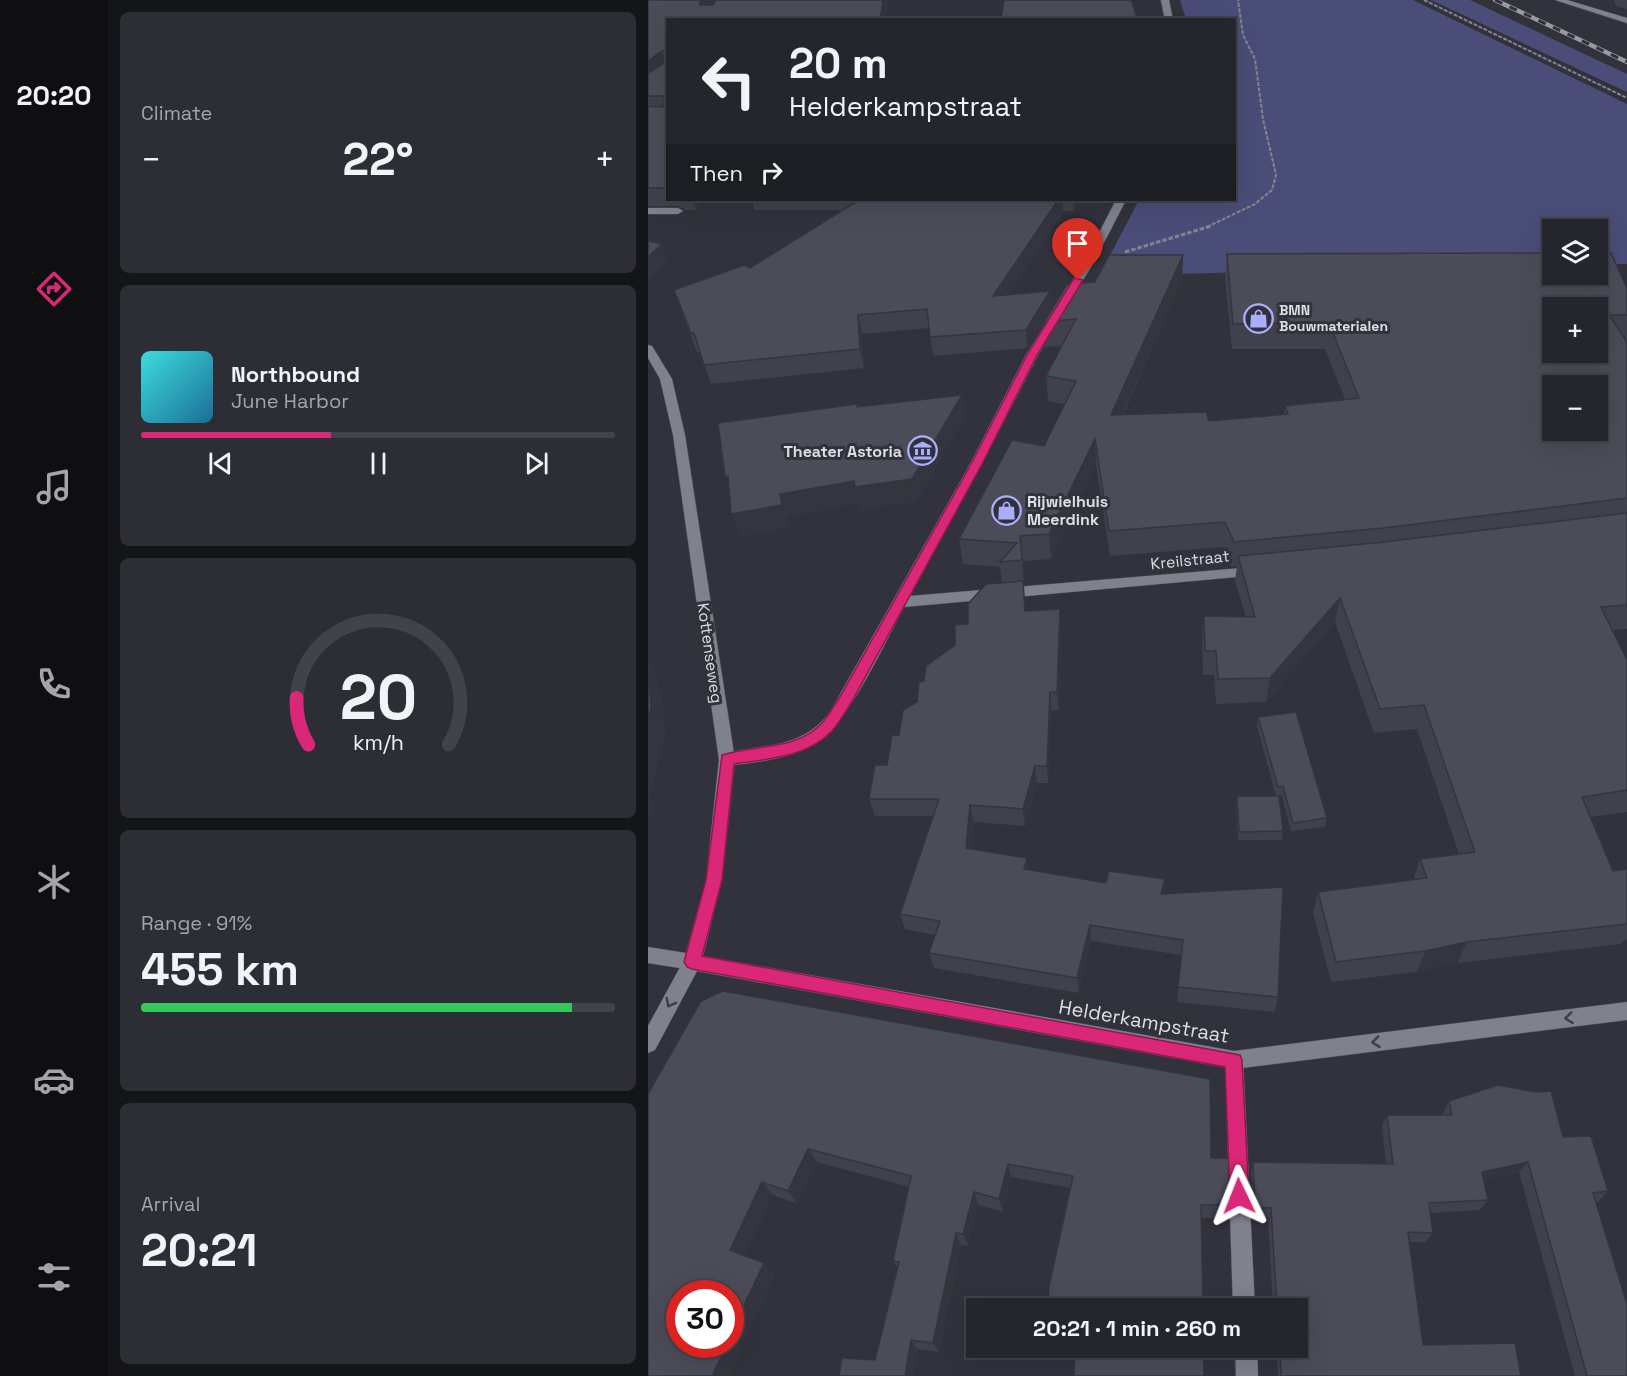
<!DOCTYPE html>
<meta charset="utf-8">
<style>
:root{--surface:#25262d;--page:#2d2e35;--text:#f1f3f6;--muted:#a3a5aa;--line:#424349;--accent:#db2777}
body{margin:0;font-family:"Space Grotesk",sans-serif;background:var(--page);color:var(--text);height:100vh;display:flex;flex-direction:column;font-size:22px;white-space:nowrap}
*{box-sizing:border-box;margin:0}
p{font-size:20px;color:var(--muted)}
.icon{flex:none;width:33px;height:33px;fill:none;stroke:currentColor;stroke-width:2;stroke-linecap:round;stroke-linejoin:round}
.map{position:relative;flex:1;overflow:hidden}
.drawer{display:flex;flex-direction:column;gap:12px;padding:12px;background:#141519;width:540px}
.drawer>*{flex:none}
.guide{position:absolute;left:18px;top:18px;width:570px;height:183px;border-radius:0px;box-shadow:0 6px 24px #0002,0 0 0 2px var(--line);background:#25262d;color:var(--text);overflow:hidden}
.fabs{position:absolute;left:894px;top:219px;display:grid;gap:12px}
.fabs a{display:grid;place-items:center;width:66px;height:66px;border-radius:0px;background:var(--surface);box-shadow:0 6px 24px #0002,0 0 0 2px var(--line);font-size:30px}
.speed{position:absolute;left:18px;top:1280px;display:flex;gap:12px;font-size:30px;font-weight:700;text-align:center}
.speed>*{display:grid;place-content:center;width:78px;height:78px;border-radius:50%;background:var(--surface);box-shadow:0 6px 24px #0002,0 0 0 2px var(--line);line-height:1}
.speed .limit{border:9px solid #d22;background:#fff;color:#111}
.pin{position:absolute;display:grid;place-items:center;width:51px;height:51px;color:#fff;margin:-62px -26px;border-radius:50% 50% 50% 0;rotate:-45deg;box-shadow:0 0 6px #0007}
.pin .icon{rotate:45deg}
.me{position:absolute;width:66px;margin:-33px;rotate:358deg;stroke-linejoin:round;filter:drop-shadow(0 0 4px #0008)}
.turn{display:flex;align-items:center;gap:21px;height:126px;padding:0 24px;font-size:27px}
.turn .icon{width:78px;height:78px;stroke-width:2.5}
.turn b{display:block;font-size:42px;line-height:51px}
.then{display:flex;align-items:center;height:57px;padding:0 24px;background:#0003;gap:12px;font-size:22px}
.big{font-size:45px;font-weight:800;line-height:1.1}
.drawer .widget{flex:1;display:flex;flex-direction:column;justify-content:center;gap:9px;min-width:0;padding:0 21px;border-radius:9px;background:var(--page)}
.drawer .dial{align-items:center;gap:0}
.dial svg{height:156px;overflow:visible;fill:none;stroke:var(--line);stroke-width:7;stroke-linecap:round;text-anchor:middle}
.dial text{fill:var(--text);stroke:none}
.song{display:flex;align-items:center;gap:18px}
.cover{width:72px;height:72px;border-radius:9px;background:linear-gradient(135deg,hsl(180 70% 55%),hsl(200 70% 35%))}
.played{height:6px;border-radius:3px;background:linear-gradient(90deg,var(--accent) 40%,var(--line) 40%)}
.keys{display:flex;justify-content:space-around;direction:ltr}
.heat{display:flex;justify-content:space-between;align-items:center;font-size:33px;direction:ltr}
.charge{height:9px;border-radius:4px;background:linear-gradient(90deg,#34c759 91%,var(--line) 0)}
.trip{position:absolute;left:318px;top:1298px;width:342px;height:60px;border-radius:0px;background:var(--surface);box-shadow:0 6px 24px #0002,0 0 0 2px var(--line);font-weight:800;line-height:60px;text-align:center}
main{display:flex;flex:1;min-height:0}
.menu{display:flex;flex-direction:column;width:108px;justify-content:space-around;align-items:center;background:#0f0f12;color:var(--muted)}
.menu .icon{width:42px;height:42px}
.menu .selected{color:var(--accent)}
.menu b{font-size:27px;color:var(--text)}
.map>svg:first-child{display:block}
.green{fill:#4a4d77}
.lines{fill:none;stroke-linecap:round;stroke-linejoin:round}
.street-casing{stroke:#505159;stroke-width:1}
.secondary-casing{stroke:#505159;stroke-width:1}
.path-far1{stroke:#83848d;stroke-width:2;stroke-dasharray:4 1.5;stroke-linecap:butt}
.path{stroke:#83848d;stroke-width:3;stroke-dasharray:4.5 2;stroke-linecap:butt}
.street{fill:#7f818d;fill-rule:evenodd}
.secondary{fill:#7f818d;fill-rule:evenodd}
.rail-casing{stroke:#999aa2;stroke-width:4.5}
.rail{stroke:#31323c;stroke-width:3;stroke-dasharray:8;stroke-linecap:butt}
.wall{fill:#40414c}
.shaded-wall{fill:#34353e}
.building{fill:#4b4c58;stroke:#34353e;stroke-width:1.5;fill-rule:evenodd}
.oneway{stroke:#3d3e48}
.route{fill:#db2777;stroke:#8e194d;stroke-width:1.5}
.labels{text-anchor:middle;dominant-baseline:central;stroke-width:6;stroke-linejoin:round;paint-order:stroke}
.far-poi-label{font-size:14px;font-weight:bold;fill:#dedfe5;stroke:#31323c;text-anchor:start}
.poi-label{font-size:16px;font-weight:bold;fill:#dedfe5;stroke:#31323c;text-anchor:end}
.street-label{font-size:16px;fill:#dedfe5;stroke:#31323c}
.near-street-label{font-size:20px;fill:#dedfe5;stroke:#31323c}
</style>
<main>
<nav class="menu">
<b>20:20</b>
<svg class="icon selected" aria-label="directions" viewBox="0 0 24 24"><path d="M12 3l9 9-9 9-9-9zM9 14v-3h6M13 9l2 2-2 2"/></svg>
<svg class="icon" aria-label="music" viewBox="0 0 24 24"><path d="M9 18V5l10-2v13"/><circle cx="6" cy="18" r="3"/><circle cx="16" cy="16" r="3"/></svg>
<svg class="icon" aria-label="phone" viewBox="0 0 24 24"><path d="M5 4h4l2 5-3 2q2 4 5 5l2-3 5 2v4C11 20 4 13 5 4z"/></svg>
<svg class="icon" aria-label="climate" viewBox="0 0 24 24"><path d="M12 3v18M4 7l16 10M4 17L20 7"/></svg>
<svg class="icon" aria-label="car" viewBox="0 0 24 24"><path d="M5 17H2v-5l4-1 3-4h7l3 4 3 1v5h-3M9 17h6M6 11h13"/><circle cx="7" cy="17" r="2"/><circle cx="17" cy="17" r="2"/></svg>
<svg class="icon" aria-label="filters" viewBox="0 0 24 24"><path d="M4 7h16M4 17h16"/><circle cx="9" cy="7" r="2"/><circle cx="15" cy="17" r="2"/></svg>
</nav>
<section class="drawer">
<div class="widget"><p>Climate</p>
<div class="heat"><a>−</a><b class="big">22°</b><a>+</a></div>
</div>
<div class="widget">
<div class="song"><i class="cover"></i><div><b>Northbound</b><p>June Harbor</p></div></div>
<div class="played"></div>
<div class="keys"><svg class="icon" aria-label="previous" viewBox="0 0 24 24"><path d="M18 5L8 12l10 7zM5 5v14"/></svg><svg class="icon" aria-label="pause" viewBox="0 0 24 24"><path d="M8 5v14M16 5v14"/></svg><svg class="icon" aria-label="next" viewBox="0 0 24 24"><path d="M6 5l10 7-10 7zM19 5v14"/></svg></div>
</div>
<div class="widget dial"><svg viewBox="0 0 100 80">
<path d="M14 69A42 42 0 1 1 86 69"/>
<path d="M14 69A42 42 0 0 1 8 45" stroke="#db2777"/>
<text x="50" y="56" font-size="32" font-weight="700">20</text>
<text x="50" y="72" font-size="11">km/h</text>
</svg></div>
<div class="widget"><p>Range · 91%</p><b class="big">455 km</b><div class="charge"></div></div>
<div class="widget"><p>Arrival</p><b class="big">20:21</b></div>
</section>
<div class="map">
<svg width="979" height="1376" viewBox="0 0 979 1376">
<rect width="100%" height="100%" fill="#31323c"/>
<path class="green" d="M532,0H765L979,104V264H950V230H904V264L451,276L491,200H586V20L538,19Z
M783,0H822L979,74V92Z"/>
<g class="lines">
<defs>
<path id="street" d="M513,0H521L525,20H517Z
M907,0H919L979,18V23Z
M468,200H478L446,262L390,355L333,466L262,596L606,567L613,572L611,575L256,607C236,644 199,728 163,746C138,760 107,762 79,766L73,765L71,760L73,755C115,742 151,752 182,712L321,466L378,355L436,262Z
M0,208H30L35,211L30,214H0Z
M0,947L44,954L50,956L53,962L50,968L44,970L0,963Z
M586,1051L593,1054L595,1060L607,1308H585L577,1060L579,1054Z
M587,1347H609L610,1376H588Z"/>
<path id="secondary" d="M0,345L4,346L24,379L37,435L87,760L74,880L55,956L586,1051L979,1002V1020L586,1069L49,971L7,1050L0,1053V1026L36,960L58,880L71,760L25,435L12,379L0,358Z"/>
</defs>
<use href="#street" class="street-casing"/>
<use href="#secondary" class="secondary-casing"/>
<path class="path-far1" d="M776,0L979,98
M559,227L607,204L624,190L628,175L615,119L607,59L595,35L590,0"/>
<path class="path" d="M477,252L563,226"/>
<use href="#street" class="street"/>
<use href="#secondary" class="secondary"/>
<defs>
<path id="rail" d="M847,0L979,62"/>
</defs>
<use href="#rail" class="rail-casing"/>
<use href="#rail" class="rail"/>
</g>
<path class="wall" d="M0,0H240L237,20H20V200H59L48,210H37L30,206H0Z
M966,0H979V9L968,6Z
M104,200H432L426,211H415L360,295L402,291L403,310L447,282L535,255L534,279L475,415L561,421L636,414L637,406L697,399L677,349H584L577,279L579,254L979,288V340H978L979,342V629L964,630L979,660V812L942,817L965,871L979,869V940L975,941L973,944L809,963L769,972L683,982L665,913L670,892L765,880L772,859L811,854L769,729L726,733L687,622L618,702L568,704L566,675H555L554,641L556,616L598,617L587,581L589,566L583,567L575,547L462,556L448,464L403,559L375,561L376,585H375L378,611L413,627L411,710H403L400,783H389L377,826L326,822L323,849L381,870L516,894L630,997L627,1012L529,1002L533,955L443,941L431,993L286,968L281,953L287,935L257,929L252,914L285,816H227L221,799L239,765L251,735L269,702L276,681L307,645L320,624L354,583L352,567L315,564L311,539L396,446L416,404L400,401L398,376L414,346L397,347L396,322L379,348L285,356L281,328L214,334L216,368L63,384L52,352H49L26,290L102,268L194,210H106Z
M610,717L679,818L677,827L643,831L634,795L628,796L609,726Z
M589,796L635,831L634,840H590L588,805Z
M0,1094L563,1158L582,1205L580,1218H553L423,1188L363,1177L355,1212L330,1205L320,1246L313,1245L291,1352L269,1349L265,1376H191L227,1360L250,1268L245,1261L261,1187L169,1162L149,1204L125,1195L97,1255L127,1274L81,1376Z
M801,1101L915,1137L960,1191L950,1202H948L979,1376H927L871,1172L836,1180L840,1200L832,1210L782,1213L785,1233L778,1242H762L775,1345L873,1376H630L628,1347H650V1308H625L620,1217L605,1218L603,1172L605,1162L738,1164L734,1126L739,1115H795V1113Z"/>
<path class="shaded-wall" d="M53,0H70L56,19L52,2Z
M235,0H240L237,20H232Z
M14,51L19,68L0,82V61Z
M45,200H59L48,210Z
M410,200H415V211L347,315L345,296Z
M425,200H432L426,211Z
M14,244L20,262L0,281V257Z
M535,255L534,279L463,440V415Z
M402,291L403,310L379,348L378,330Z
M210,315L214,334L216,368L212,349Z
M314,395L317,418L269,502L212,510L211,504L139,517L141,528L92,537L83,514L132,494Z
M447,439L448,464L403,559L401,534Z
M80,476L85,500L77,477Z
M372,536L375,561L376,585L374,560Z
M692,598L687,622L618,702L622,678Z
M412,609L413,627L411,710L409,692Z
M0,661L9,679L10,685L14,695L18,736L2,797L6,803L0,825Z
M402,692L403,710L400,783L399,766Z
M387,766L389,783L377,826L375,809Z
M322,805L326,822L321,865L318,848Z
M379,858L382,875L376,869Z
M517,879L516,896L513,894Z
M442,925L443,941L431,993L429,978Z
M819,942L809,963L769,972L777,951Z
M160,1149L169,1162L149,1204L140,1191Z
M880,1162L871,1172L827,1182L834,1172Z
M360,1164L363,1177L355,1212L351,1199Z
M114,1182L125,1195L94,1262L82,1250Z
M326,1192L330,1205L320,1246L315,1234Z
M308,1233L313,1245L291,1352L285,1343Z
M116,1263L127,1274L81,1376H64L79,1344H82V1335Z
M263,1340L269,1349L265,1376H257Z"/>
<path class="building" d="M0,0H53L52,2V5H65L68,0H235L232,20H20V188H0V106L15,107L17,98L15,96H0V73L16,63L17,51H14L0,61Z
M356,0H483L490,20H353Z
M211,200H410L345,296L402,291L378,330L282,337L279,309L210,315L212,349L56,365L46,333H43L26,290L96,265L102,268Z
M0,241L14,244L0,257Z
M904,253V274H950V253H963L979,288V315H961L979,342V498L735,528L586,542L577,522L461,531L447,439L401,534L372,536L374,560L352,562L369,543L311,539L364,440L396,446L428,381L398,376L428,319L396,322L419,284L447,282L461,255H535L463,415L558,412L561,421L640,414L637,406L711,398L681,323L585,324L579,254ZM904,308H950V352H904ZM904,386H950V430H904Z
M314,395L264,479L207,487L206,481L132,494L134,505L83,514L80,476L77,477L70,423L209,404V407Z
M979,513V605L953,607L979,660V790L934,797L965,871L979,869V924L819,942L777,951L688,962L670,892L779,878L772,859L827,852L776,705L732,709L692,598L622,678L570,679L568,651H557L556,616L607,617L590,556L736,542Z
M375,581L377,611L412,609L409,692H402L399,766H387L375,809L322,805L318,848L379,858L376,869L458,883L461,871L517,879L513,894L635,887L630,997L530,987L535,940L442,925L429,978L281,953L292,921L252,914L291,799H221L227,765H239L244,735H251L255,710L269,702L271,682L276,681L278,666L307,645V625L320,624V604L338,584Z
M0,669L3,707L0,718Z
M648,712L679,818L645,823L635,786L630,787L610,717Z
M589,796H631L635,831L591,832Z
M75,991L562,1079L563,1158H581L582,1205H553L555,1308H400L401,1287L425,1176L360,1164L351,1199L326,1192L315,1234L308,1233L285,1343L263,1340L257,1376H191L194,1358L227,1360L251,1262L245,1261L263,1176L160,1149L140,1191L114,1182L82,1250L116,1263L82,1335V1293H32V1344H79L64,1376H0V1094L53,1001Z
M850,1085L888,1092L903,1091L915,1137L943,1136L960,1191L945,1193L979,1304V1376H939L880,1162L834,1172L840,1200L781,1203L785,1233L760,1232L775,1345L867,1343L873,1376H633L632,1347H650V1308H629L623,1208H607L605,1162L745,1164L739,1115H804L801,1101Z
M427,1347H555L556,1376H426Z"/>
<defs><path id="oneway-chevron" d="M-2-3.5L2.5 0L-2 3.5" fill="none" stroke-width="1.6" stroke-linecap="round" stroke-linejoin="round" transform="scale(1.5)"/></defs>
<g class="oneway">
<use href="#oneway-chevron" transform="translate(22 1003) rotate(118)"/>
<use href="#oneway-chevron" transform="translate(921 1018) rotate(173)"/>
<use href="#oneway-chevron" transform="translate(728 1042) rotate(173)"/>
</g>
<path class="route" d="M426,278L435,280L389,355L333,466L203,703C197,712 191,723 184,731C160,757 119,759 86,764L74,880L54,956L592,1055L594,1060L601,1196L598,1202L591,1205L585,1202L582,1196L577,1067L44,969L39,967L36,962L58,880L74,755C108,744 149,751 175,722C182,714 187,704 193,695L322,466L379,355Z"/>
<defs>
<symbol id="shop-ring" viewBox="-11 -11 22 22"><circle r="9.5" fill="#31323c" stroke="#aaaffb" stroke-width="1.5"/><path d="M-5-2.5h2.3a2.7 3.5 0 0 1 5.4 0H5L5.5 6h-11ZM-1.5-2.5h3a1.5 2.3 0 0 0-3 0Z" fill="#aaaffb"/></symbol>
<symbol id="museum-ring" viewBox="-11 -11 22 22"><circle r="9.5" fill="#31323c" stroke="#aaaffb" stroke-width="1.5"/><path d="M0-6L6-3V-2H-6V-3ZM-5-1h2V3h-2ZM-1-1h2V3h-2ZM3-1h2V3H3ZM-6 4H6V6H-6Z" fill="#aaaffb"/></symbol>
</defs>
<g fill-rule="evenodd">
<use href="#shop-ring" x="594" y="302" width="33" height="33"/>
<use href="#museum-ring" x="258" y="434" width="33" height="33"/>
<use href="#shop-ring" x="342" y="494" width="33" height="33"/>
</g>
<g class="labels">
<g class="far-poi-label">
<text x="631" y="310">BMN<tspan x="631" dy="16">Bouwmaterialen</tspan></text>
</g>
<g class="poi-label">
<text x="254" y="451">Theater Astoria</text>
<text x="379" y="501" text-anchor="start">Rijwielhuis<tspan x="379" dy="18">Meerdink</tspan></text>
</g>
<g class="street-label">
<text transform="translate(542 560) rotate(-6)">Kreilstraat</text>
<text transform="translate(62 653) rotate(82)">Kottenseweg</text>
</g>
<g class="near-street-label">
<text transform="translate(496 1021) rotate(10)">Helderkampstraat</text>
</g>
</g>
</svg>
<div class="fabs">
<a><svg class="icon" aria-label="layers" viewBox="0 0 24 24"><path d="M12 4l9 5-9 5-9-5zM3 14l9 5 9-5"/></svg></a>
<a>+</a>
<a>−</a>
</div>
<div class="speed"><div class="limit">30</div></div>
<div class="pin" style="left:430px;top:280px;background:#d93025"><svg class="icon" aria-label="arrive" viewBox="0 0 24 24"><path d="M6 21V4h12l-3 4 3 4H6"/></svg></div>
<svg class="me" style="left:591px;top:1196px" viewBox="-20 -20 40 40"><path d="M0-17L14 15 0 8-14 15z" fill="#db2777" stroke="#fff" stroke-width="4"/></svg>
<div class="trip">20:21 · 1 min · 260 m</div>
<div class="guide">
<div class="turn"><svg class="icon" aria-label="left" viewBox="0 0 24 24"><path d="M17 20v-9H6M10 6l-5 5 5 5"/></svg><div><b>20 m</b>Helderkampstraat</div></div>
<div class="then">Then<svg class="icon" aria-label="right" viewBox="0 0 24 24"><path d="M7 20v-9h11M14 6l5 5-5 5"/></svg></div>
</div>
</div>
</main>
